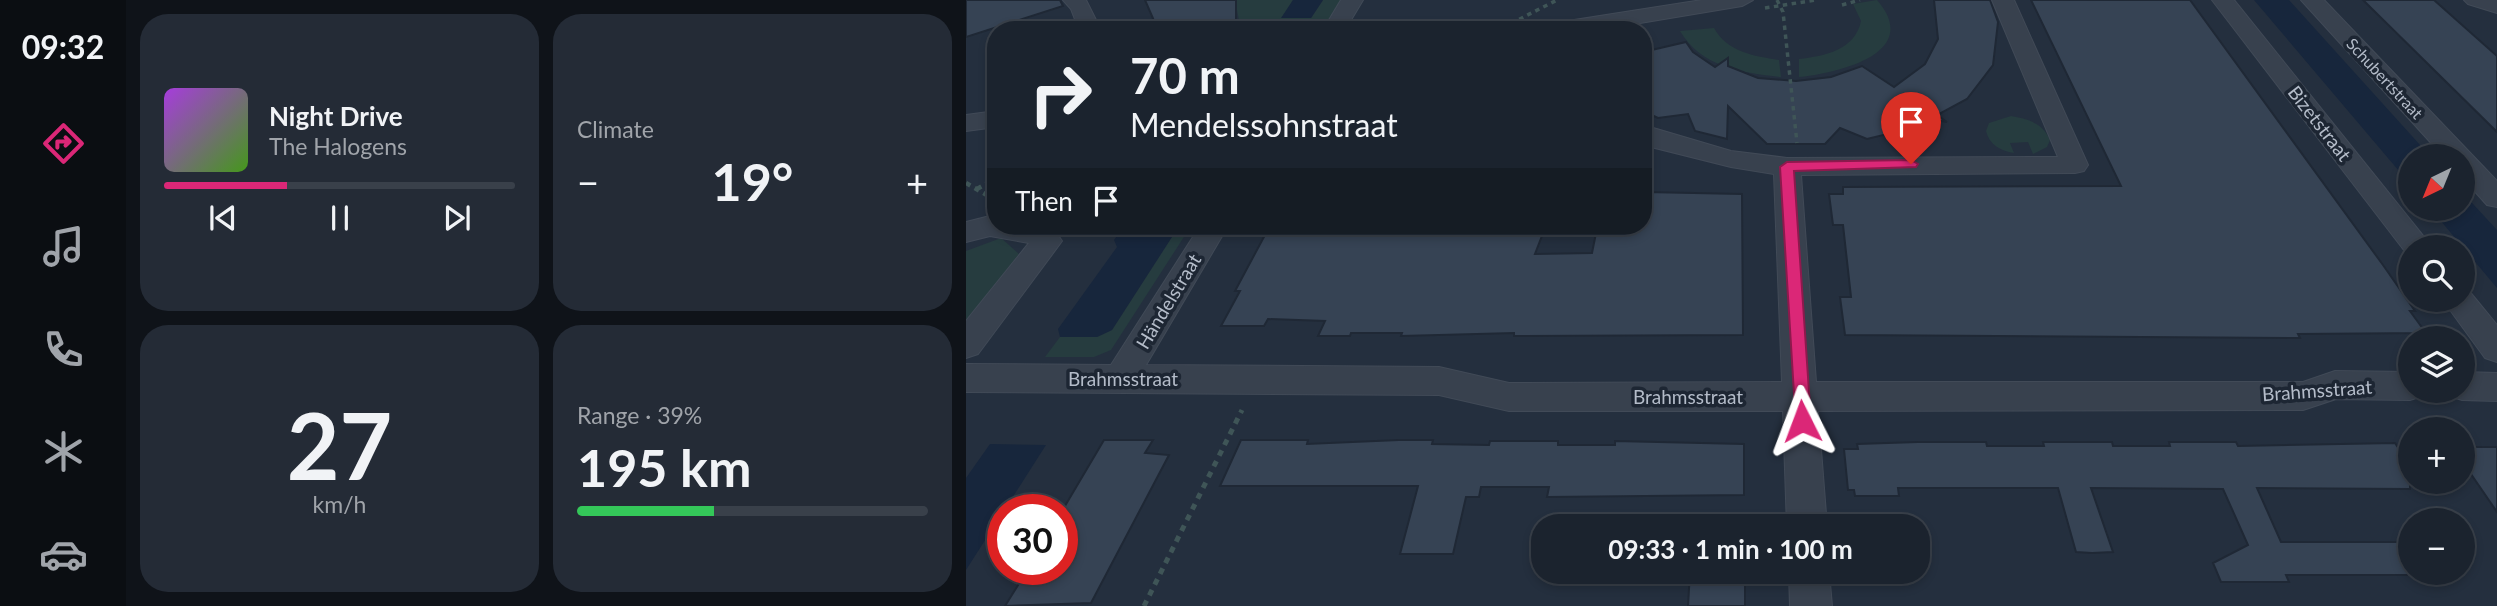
<!DOCTYPE html>
<meta charset="utf-8">
<style>
:root{--surface:#1b232e;--page:#242b36;--text:#f1f3f6;--muted:#a0a4aa;--line:#39404a;--accent:#db2777}
body{margin:0;font-family:Lato,sans-serif;background:var(--page);color:var(--text);height:100vh;display:flex;flex-direction:column;font-size:26px;white-space:nowrap}
*{box-sizing:border-box;margin:0}
p{font-size:23px;color:var(--muted)}
.icon{flex:none;width:38px;height:38px;fill:none;stroke:currentColor;stroke-width:2;stroke-linecap:round;stroke-linejoin:round}
.map{position:relative;flex:1;overflow:hidden}
.drawer{display:flex;flex-direction:column;gap:14px;padding:14px;background:#0f1319;width:840px}
.drawer>*{flex:none}
.top-card{position:absolute;left:21px;top:21px;width:665px;height:214px;border-radius:28px;box-shadow:0 4px 10px #0003,0 0 0 2px var(--line);background:#1b232e;color:var(--text);overflow:hidden}
.needle{width:46px;rotate:223deg}
.fabs{position:absolute;left:1432px;top:144px;display:grid;gap:14px}
.fabs a{display:grid;place-items:center;width:77px;height:77px;border-radius:50%;background:var(--surface);box-shadow:0 4px 10px #0003,0 0 0 2px var(--line);font-size:35px}
.speed{position:absolute;left:21px;top:494px;display:flex;gap:14px;font-size:35px;font-weight:700;text-align:center}
.speed>*{display:grid;place-content:center;width:91px;height:91px;border-radius:50%;background:var(--surface);box-shadow:0 4px 10px #0003,0 0 0 2px var(--line);line-height:1}
.speed .limit{border:10px solid #d22;background:#fff;color:#111}
.pin{position:absolute;display:grid;place-items:center;width:60px;height:60px;color:#fff;margin:-72px -30px;border-radius:50% 50% 50% 0;rotate:-45deg;box-shadow:0 0 7px #0007}
.pin .icon{rotate:45deg}
.me{position:absolute;width:77px;margin:-38px;rotate:357deg;stroke-linejoin:round;filter:drop-shadow(0 0 5px #0008)}
.turn{display:flex;align-items:center;gap:24px;height:147px;padding:0 28px;font-size:32px}
.turn .icon{width:91px;height:91px;stroke-width:2.5}
.turn b{display:block;font-size:49px;line-height:60px}
.then{display:flex;align-items:center;height:66px;padding:0 28px;background:#0003;gap:14px;font-size:26px}
.big{font-size:52px;font-weight:700;line-height:1.1}
.drawer .card{flex:1;display:flex;flex-direction:column;justify-content:center;gap:10px;min-width:0;padding:0 24px;border-radius:28px;background:var(--page)}
.drawer .dial{align-items:center;gap:0}
.dial b{font-size:91px;line-height:1}
.song{display:flex;align-items:center;gap:21px}
.cover{width:84px;height:84px;border-radius:10px;background:linear-gradient(135deg,hsl(280 70% 55%),hsl(100 70% 35%))}
.played{height:7px;border-radius:4px;background:linear-gradient(90deg,var(--accent) 35%,var(--line) 35%)}
.keys{display:flex;justify-content:space-around;direction:ltr}
.heat{display:flex;justify-content:space-between;align-items:center;font-size:38px;direction:ltr}
.charge{height:10px;border-radius:5px;background:linear-gradient(90deg,#34c759 39%,var(--line) 0)}
.drawer .tiles{flex:1;display:grid;gap:14px;grid-template-columns:repeat(2,1fr)}
.trip{position:absolute;left:565px;top:514px;width:399px;height:70px;border-radius:28px;background:var(--surface);box-shadow:0 4px 10px #0003,0 0 0 2px var(--line);font-weight:700;line-height:70px;text-align:center}
main{display:flex;flex:1;min-height:0}
.tab-bar{display:flex;flex-direction:column;width:126px;justify-content:space-around;align-items:center;background:#0b0e12;color:var(--muted)}
.tab-bar .icon{width:49px;height:49px}
.tab-bar .active{color:var(--accent)}
.tab-bar b{font-size:32px;color:var(--text)}
.map>svg:first-child{display:block}
.green{fill:#263c3f}
.water{fill:#17263c}
.building{fill:#364354;stroke:#1f2835;stroke-width:2}
.lines{fill:none;stroke-linecap:round;stroke-linejoin:round}
.minor-casing{stroke:#414a57;stroke-width:2}
.path-far2{stroke:#3f5557;stroke-width:3.5;stroke-dasharray:4.5 4.5;stroke-linecap:butt}
.path-far1{stroke:#3f5557;stroke-width:4.5;stroke-dasharray:5 5;stroke-linecap:butt}
.path{stroke:#3f5557;stroke-width:5;stroke-dasharray:6 6;stroke-linecap:butt}
.minor{fill:#38414e;fill-rule:evenodd}
.route{fill:#db2777;stroke:#8e194d;stroke-width:2}
.labels{text-anchor:middle;dominant-baseline:central;stroke-width:7;stroke-linejoin:round;paint-order:stroke}
.far-street-label{font-size:16px;fill:#b4bcc9;stroke:#1d2633}
.street-label{font-size:19px;fill:#b4bcc9;stroke:#1d2633}
</style>
<main>
<nav class="tab-bar">
<b>09:32</b>
<svg class="icon active" aria-label="directions" viewBox="0 0 24 24"><path d="M12 3l9 9-9 9-9-9zM9 14v-3h6M13 9l2 2-2 2"/></svg>
<svg class="icon" aria-label="music" viewBox="0 0 24 24"><path d="M9 18V5l10-2v13"/><circle cx="6" cy="18" r="3"/><circle cx="16" cy="16" r="3"/></svg>
<svg class="icon" aria-label="phone" viewBox="0 0 24 24"><path d="M5 4h4l2 5-3 2q2 4 5 5l2-3 5 2v4C11 20 4 13 5 4z"/></svg>
<svg class="icon" aria-label="climate" viewBox="0 0 24 24"><path d="M12 3v18M4 7l16 10M4 17L20 7"/></svg>
<svg class="icon" aria-label="car" viewBox="0 0 24 24"><path d="M5 17H2v-5l4-1 3-4h7l3 4 3 1v5h-3M9 17h6M6 11h13"/><circle cx="7" cy="17" r="2"/><circle cx="17" cy="17" r="2"/></svg>
</nav>
<section class="drawer">
<div class="tiles">
<div class="card">
<div class="song"><i class="cover"></i><div><b>Night Drive</b><p>The Halogens</p></div></div>
<div class="played"></div>
<div class="keys"><svg class="icon" aria-label="previous" viewBox="0 0 24 24"><path d="M18 5L8 12l10 7zM5 5v14"/></svg><svg class="icon" aria-label="pause" viewBox="0 0 24 24"><path d="M8 5v14M16 5v14"/></svg><svg class="icon" aria-label="next" viewBox="0 0 24 24"><path d="M6 5l10 7-10 7zM19 5v14"/></svg></div>
</div>
<div class="card"><p>Climate</p>
<div class="heat"><a>−</a><b class="big">19°</b><a>+</a></div>
</div>
<div class="card dial"><b>27</b><p>km/h</p></div>
<div class="card"><p>Range · 39%</p><b class="big">195 km</b><div class="charge"></div></div>
</div>
</section>
<div class="map">
<svg width="1531" height="606" viewBox="0 0 1531 606">
<rect width="100%" height="100%" fill="#242f3e"/>
<path class="green" d="M269,0H327L316,18H345L357,0H375L362,21L324,30H275Z
M911,0C958,54 870,73 833,77V59C859,56 889,50 895,21L887,4Z
M748,28C761,52 788,56 813,60L815,77C777,73 735,67 714,31Z
M1045,116C1062,119 1077,123 1084,140L1081,147L1067,154L1062,142L1044,143L1048,153C1034,151 1023,144 1020,131L1023,123Z
M213,226H225L145,350L128,357H79L94,337H131L146,330Z
M35,238L53,254L0,322V251Z"/>
<path class="water" d="M327,0H357L345,18H315Z
M1288,0H1323L1464,156H1444V184Z
M1496,192L1531,230V288L1464,208H1496Z
M158,226H213L146,330L131,337H94L92,329L151,247L148,240Z
M24,444L80,445L0,570V478Z"/>
<path class="building" d="M0,0H94L97,6L0,37Z
M179,0H270V30H192Z
M968,0H1024L1032,22L1027,65L1001,99L971,115L981,122L934,114L930,132L901,139L874,128L859,144H801L762,106L761,139L729,131L722,114L692,118L677,111V52L720,42L727,52L749,67L762,58V66L792,78L830,81L865,77L896,66L928,87L959,64L972,39Z
M1065,0H1224L1417,265L1449,311H1444L1460,333L1332,334L1334,338L879,335L874,297H885L877,225H867L863,194H877V187L1155,186Z
M1397,0H1468L1531,56V132Z
M679,192L776,194L777,335L548,336V333L435,336L436,333H385L384,336H352L359,321L302,319L298,326H255L274,291H269L300,233H305L309,226L579,228L569,254L626,253L631,228H677Z
M138,440H187L179,453L203,455L125,603L39,606L62,569H96V511Z
M275,440H342L341,444L433,440H467L466,444L523,445L524,441H592V445H649V441L778,444V495L581,497L583,487H515L513,497H500L487,554H434L452,486H254Z
M952,442H1020L1021,446H1078L1077,442H1146L1147,446H1204L1203,442H1270L1272,446L1429,443L1444,466V489L1291,488L1315,542H1444V575H1320L1323,582H1255L1247,563L1282,545L1257,489L1125,488L1147,552L1126,553L1110,552L1092,488H932L933,496H889L888,490H882L878,449H892L891,444Z
M1496,447H1531V512L1496,461Z
M724,572H779V606H722Z"/>
<g class="lines">
<defs>
<path id="minor" d="M97,0H120L135,30H113L105,9Z
M375,0H397L379,30H357Z
M736,0H787L776,6L632,30H578L589,23Z
M1026,0H1048L1122,165L1118,171L1109,173L835,175L850,382H1337L1369,371L1444,372V390H1459L1456,396L1444,400L1370,399L1337,410L852,411L861,527H821L817,411H543L473,395L0,392V364L145,365L234,226H262L180,365L473,367L543,383L816,382L808,174L765,167L689,148L677,143V125L765,151L821,158L1092,157Z
M1246,0H1268L1466,247H1444V255L1441,254Z
M1335,0H1358L1531,181V207L1521,205L1496,177V156H1477Z
M1498,0H1531V13L1502,4Z
M30,111V127L0,131V115Z
M24,216L30,217V226L87,228L96,241L12,354L0,358V321L63,243L24,236L0,242V222Z
M1496,289L1503,291L1531,325V362L1519,358L1476,299H1496Z
M1496,372L1531,373V401L1496,400L1484,396L1481,390H1496Z
M823,572H863L866,606H824Z"/>
</defs>
<use href="#minor" class="minor-casing"/>
<path class="path-far2" d="M811,0L817,12L831,143
M876,5L894,0
M799,8L850,0
M514,30L568,21
M544,30L542,25L591,0"/>
<path class="path-far1" d="M0,183L26,198
M11,189L30,178"/>
<path class="path" d="M178,606L276,410"/>
<use href="#minor" class="minor"/>
</g>
<path class="route" d="M945,160L952,164L950,167L828,171L845,421L836,428L830,426L814,167L821,162Z"/>
<g class="labels">
<g class="far-street-label">
<text transform="translate(1419 78) rotate(47)">Schubertstraat</text>
</g>
<g class="street-label">
<text transform="translate(1354 123) rotate(52)">Bizetstraat</text>
<text transform="translate(202 301) rotate(-59)">Händelstraat</text>
<text x="157" y="378">Brahmsstraat</text>
<text transform="translate(1351 390) rotate(-4)">Brahmsstraat</text>
<text x="722" y="396">Brahmsstraat</text>
</g>
</g>
</svg>
<div class="fabs">
<a><svg class="needle" viewBox="-14 -14 28 28"><path d="M0-13l5 13h-10z" fill="#e53935"/><path d="M0 13l5-13h-10z" fill="#a0a4aa"/></svg></a>
<a><svg class="icon" aria-label="search" viewBox="0 0 24 24"><circle cx="10" cy="10" r="6"/><path d="M15 15l6 6"/></svg></a>
<a><svg class="icon" aria-label="layers" viewBox="0 0 24 24"><path d="M12 4l9 5-9 5-9-5zM3 14l9 5 9-5"/></svg></a>
<a>+</a>
<a>−</a>
</div>
<div class="speed"><div class="limit">30</div></div>
<div class="pin" style="left:945px;top:164px;background:#d93025"><svg class="icon" aria-label="arrive" viewBox="0 0 24 24"><path d="M6 21V4h12l-3 4 3 4H6"/></svg></div>
<svg class="me" style="left:836px;top:421px" viewBox="-20 -20 40 40"><path d="M0-17L14 15 0 8-14 15z" fill="#db2777" stroke="#fff" stroke-width="4"/></svg>
<div class="trip">09:33 · 1 min · 100 m</div>
<div class="top-card">
<div class="turn"><svg class="icon" aria-label="right" viewBox="0 0 24 24"><path d="M7 20v-9h11M14 6l5 5-5 5"/></svg><div><b>70 m</b>Mendelssohnstraat</div></div>
<div class="then">Then<svg class="icon" aria-label="arrive" viewBox="0 0 24 24"><path d="M6 21V4h12l-3 4 3 4H6"/></svg></div>
</div>
</div>
</main>
